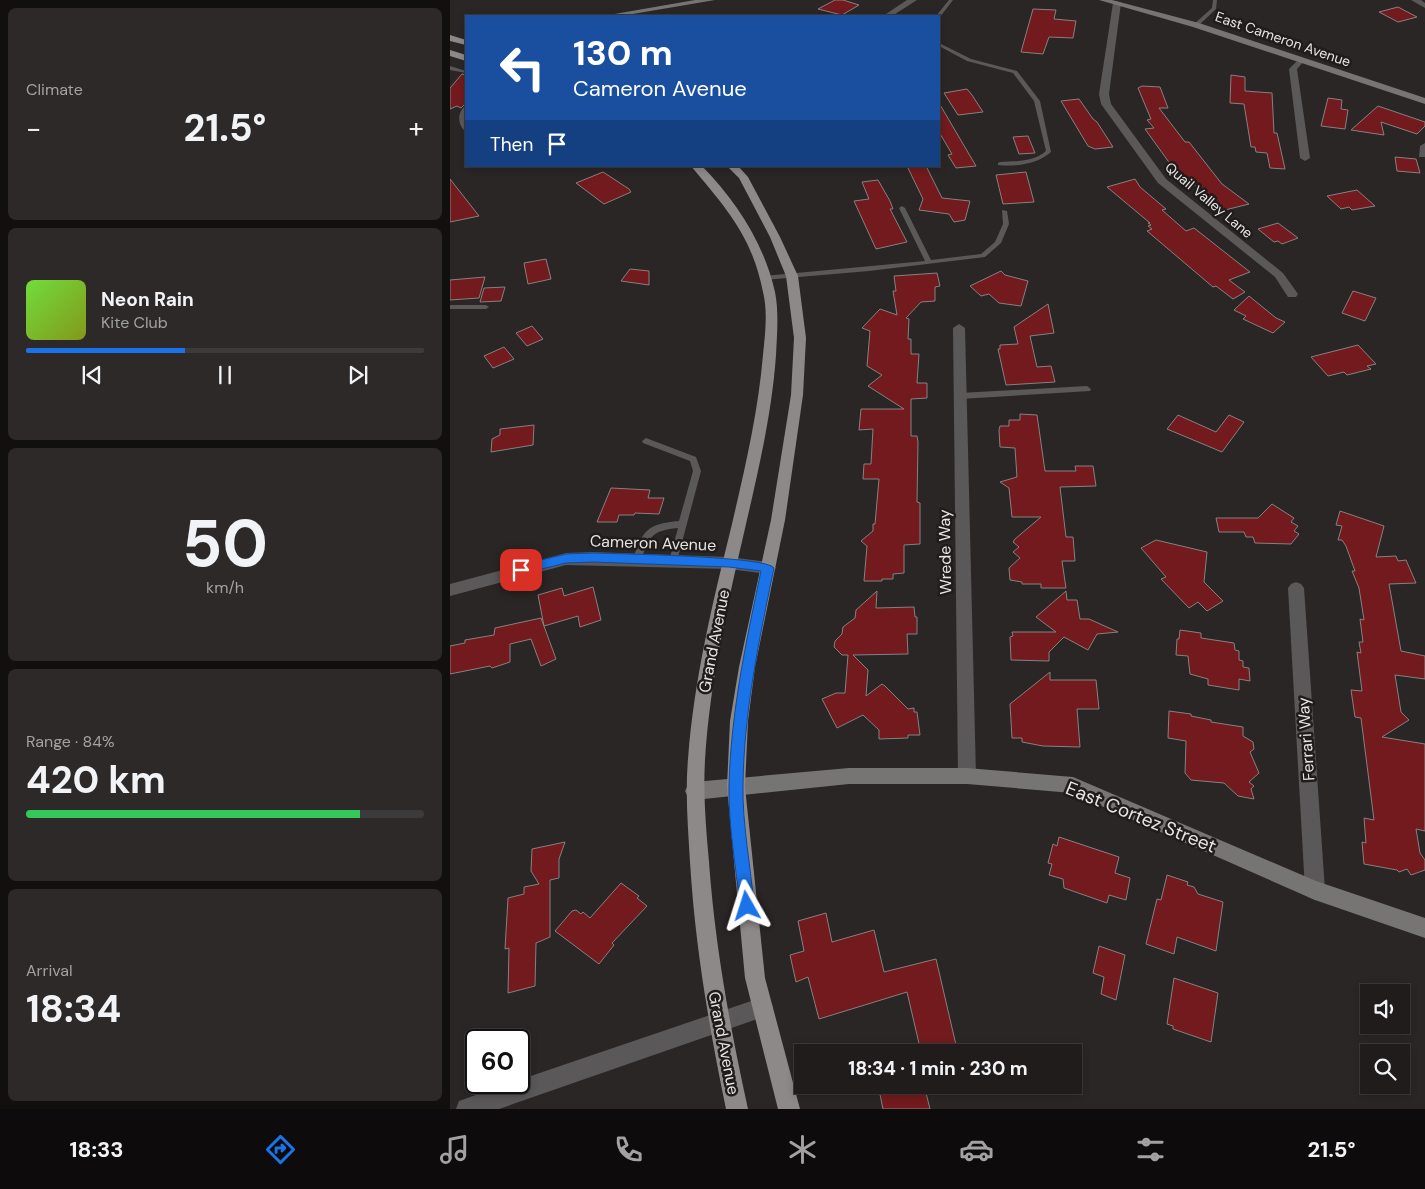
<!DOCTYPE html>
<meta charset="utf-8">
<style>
:root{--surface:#201c1c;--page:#2d2929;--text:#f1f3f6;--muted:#a2a1a3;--line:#3d3a3b;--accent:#1a73e8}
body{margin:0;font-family:"DM Sans",sans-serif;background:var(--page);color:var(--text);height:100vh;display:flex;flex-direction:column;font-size:19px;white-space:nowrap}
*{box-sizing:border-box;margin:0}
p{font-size:16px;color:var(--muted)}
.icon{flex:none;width:28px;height:28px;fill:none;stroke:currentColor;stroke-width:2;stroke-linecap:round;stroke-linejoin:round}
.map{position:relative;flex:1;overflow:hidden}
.drawer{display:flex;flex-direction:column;gap:8px;padding:8px;background:#120f0f;width:450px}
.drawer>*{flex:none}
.banner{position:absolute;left:15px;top:15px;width:475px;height:152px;border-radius:0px;box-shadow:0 2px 8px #0003,0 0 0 1px var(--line);background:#1a4fa0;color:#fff;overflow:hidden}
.tools{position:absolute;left:910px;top:984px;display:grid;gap:10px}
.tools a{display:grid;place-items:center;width:50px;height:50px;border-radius:0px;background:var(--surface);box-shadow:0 2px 8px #0003,0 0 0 1px var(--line);font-size:25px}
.speed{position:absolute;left:15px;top:1029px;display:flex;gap:10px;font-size:25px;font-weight:700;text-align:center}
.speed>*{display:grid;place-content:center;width:65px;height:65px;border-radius:50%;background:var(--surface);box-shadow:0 2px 8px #0003,0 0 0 1px var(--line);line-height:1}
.speed .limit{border:2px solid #111;border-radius:8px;background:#fff;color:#111}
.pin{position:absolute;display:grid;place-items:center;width:42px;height:42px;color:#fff;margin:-21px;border-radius:10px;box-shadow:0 2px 8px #0006}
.me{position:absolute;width:55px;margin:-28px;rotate:354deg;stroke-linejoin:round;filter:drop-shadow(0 0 4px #0008)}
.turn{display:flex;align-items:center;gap:18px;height:105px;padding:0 25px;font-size:22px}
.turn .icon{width:65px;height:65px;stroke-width:2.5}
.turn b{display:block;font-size:35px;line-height:42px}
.then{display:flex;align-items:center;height:48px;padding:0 25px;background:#0003;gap:10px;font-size:19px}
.big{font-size:38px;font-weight:700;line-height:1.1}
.drawer .tile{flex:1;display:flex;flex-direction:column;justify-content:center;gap:8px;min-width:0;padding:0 18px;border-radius:8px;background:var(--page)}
.drawer .dial{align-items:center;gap:0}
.dial b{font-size:65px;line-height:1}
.song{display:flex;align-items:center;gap:15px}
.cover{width:60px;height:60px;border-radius:8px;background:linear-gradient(135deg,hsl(100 70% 55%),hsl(70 70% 35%))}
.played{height:5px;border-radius:2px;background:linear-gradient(90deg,var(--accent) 40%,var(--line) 40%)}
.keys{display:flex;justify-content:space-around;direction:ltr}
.heat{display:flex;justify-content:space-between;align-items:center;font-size:28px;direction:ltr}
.charge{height:8px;border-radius:4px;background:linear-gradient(90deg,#34c759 84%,var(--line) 0)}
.trip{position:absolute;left:344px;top:1044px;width:288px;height:50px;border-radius:0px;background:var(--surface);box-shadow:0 2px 8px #0003,0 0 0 1px var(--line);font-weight:700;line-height:50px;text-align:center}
.tabs{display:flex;height:80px;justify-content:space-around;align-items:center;background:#0d0b0b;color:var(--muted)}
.tabs .icon{width:35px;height:35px}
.tabs .current{color:var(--accent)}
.tabs b{font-size:22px;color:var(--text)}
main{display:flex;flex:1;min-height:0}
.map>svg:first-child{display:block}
.building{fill:#721a1d;stroke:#868181}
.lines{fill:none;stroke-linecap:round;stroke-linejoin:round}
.lane{fill:#5a5858;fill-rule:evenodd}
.street{fill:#5a5858;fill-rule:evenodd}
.secondary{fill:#777474;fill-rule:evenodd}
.primary{fill:#8d8989;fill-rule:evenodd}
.route{fill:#1a73e8;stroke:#114b97}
.labels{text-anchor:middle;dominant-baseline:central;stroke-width:5;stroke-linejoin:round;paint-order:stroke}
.far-street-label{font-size:14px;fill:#e7e4e4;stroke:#201c1c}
.street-label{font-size:16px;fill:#e7e4e4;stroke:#201c1c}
.near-street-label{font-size:19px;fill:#e7e4e4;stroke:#201c1c}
</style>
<main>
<section class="drawer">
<div class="tile"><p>Climate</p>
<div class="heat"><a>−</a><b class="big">21.5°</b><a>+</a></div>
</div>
<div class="tile">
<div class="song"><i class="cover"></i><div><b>Neon Rain</b><p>Kite Club</p></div></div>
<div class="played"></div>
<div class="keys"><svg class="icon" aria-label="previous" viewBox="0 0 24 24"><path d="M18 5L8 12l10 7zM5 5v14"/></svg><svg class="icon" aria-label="pause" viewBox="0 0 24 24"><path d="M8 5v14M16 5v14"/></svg><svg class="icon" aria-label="next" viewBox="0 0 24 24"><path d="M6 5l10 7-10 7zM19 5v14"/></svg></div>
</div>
<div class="tile dial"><b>50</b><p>km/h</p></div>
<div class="tile"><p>Range · 84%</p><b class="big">420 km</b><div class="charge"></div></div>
<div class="tile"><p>Arrival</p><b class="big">18:34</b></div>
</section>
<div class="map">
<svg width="975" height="1109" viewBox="0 0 975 1109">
<rect width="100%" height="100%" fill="#2a2625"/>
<path class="building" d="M385,0H393L409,5L392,15L368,9Z
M948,7L967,17L948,22L929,12Z
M583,9L606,10L604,19L626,21L623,38L599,37L593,54L571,52Z
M12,74L16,75V103L11,108L7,106L0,109V88Z
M781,75L795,77V91L822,93L824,133H827L835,169L820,168L817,153L806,152L805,147H801L794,104L780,103Z
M692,86L710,87L718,108H709L735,142H739L772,184L799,204L775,210L761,200L763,198L726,172L695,129L704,128L697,120L701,119L688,88Z
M517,89L522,95L533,112L508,115L494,93Z
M878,98L892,100L891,109L898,110L895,129L871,126Z
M629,99L643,119L647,122L663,147L645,149L638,146L611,101Z
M489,103L526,166L506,168L498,155L502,154L489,132Z
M928,106L975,122V126L967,134L931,122L934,135L901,130Z
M578,136L585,153L569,154L563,137Z
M945,157L966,159L970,173L947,171Z
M457,166H476L492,198L520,201L515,220L504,222L499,214L469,210L473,199Z
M153,172L179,189L181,192L154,204L126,183Z
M576,172L584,202L553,204L546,175Z
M0,179L29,216L0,222Z
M685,179L690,187L716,209L712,210L736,231L744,228L800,272L779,280L795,292L783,299L766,286L763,287L697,231L702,229L698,226L701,225L698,223H700L657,187Z
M428,180L440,201L443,209H440L457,242L426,249L404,201L419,199L412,182Z
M907,190L925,206L902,210L899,207L891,209L877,196Z
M828,223L848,238L832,244L828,241L824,242L808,229Z
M96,259L101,279L78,284L74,263Z
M180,269L199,271V285L171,281Z
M551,271L555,275L578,281L571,306L549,303L539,294L531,296L520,286Z
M487,273L490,286L485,287V301L471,302L456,318L459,319L458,339H461V354H469L467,383H477V398L461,399V436H467L468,442L467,502L470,503V544L454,545V573L443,574V579H432V581H414L417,546L411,541L423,531V524H425L429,479H413L414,464H421L423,429L409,430L411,409H454L418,386L432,375L417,366L420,331L412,328L430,309L447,315L443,291H446L444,276Z
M35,277L29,298L0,300V280Z
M55,287L51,301L30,302L34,288Z
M903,291L926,298L915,321L892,313Z
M799,296L826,318L835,322L823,333L793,319L796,316L784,310Z
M598,304L604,333L580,336L587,367L601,366L605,382L556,385L548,349H550V345L568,344L564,327Z
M82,326L93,339L77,346L66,333Z
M908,345L926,364L917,366L921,369L897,375L894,372L878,376L861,357Z
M54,347L64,359L43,368L34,356Z
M570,414L587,415L595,471H626L625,466H643L646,486L610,487L616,537H623L625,561H612L616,588H591V584H572V582L560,580L559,568L570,558L563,552L569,547L563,542L565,539L591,517H562L559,488L550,482L567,477L565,448L550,447L549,430L550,426H559V420H570Z
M728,415L766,432L779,415L794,422L772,452L717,429Z
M84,425L83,445L41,452L42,439L50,435V429Z
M161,488L200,490L198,498H214L209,514L185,513L184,515H169L167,522H147Z
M822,504L844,518L841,522L848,526L844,531L849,534L841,544L805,543L803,537H796L794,532H769L766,518H808Z
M890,511L934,526L926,557L946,556L948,561L956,560L966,583L939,584L951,651L975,656V679L945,675L951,712L959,720L932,737L975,744V831L966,829L970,853L975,860V870L961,875L957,869L949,872L947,870L914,864L912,842L916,843L914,818L924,820L911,718L905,717L901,690L912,691L907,652L911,653L909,642H913L910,619L914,620L909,588L902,571H905L896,546L892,540H888L892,526L886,525Z
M706,540L757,552L754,582L773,601L757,611L748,602L739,608L711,579L716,577L691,548Z
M143,587L151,620L130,627L128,616L94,626L88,595L112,588L114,596Z
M427,591L426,608L464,607L465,617H467V634H457L458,654L403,655L418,670L416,696L432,684L435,686L458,709L464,708V712H467L470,735H458V738L429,739V730L413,715L387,728L372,699L386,693H395L398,655H392L384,647L385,641L392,634L393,627L405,618L406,610Z
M616,591L617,600H627L630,619H639L668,632L647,634L638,650L614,637L599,652V661L561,660L560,637L563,636L562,632H606L586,617Z
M91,618L106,659L91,666L81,639L60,644V662L42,668L40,666L0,674V646L15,643V640L44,635L45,628Z
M730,630L751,633V638L784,643L785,650L789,651V660L793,661V667L799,668L800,681L789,679V690L758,685V679L740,674L738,656L726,655L727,639H729Z
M600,672V680H646L649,709H627L630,747L593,746L572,742V738H562L560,704Z
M719,711L741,714V716L761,720V722L793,727V736L803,742L804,749L800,752L809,773L799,782L804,786L801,789L804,799L788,796L774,783L741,780L735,773L736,741L718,738Z
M609,837L669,857L665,873L680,878L676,900L659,895L657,903L614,888L613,879L599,875L602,864L598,863L603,844L607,846Z
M115,842L109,859V878L100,880V937L86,943L85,986L58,993L59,948L55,949L58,898L74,894V887L89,884L81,871L82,849Z
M717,875L738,882L737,885L744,887L748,894L773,902L766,951L727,937L724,954L696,944L707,899L711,900Z
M171,883L189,896L187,898L197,906L162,943L164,945L149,964L105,931L122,911L126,910L131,914L133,912L140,918Z
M376,913L382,942L424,930L434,972L486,959L506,1045L480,1052H471L457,992L369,1019L358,977L346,982L340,955L354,951L348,921Z
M649,946L675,955L666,1000L651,994L654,977L643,973Z
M724,978L768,993L761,1042L723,1029V1026L717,1024Z
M428,1085H474L480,1109H433Z"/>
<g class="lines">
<path class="lane" d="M499,0H503L490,17L486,16Z
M763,0H767L766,9L748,26H744V24L762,8Z
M489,43L521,59L567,71L590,101L601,152C588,164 565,167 548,165V163L550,162C566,161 584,162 596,151L584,101L563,73L517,61L489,46Z
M0,66L16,71V73L0,70Z
M16,105L14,119L16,132C7,125 7,112 16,105Z
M452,206L455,208L481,260L531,254L545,242L553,224L552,210L557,211L559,224L551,243L535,257L419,271L314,280L311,278L314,276L475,261L449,208Z
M0,305H36L39,307L36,309H0Z
M637,386L641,389L640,391L510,399L506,396L510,393Z
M196,438L246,457L251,471L227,561L226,563H220L219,561L228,528C198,531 201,538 190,561H184L183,559C193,529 198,524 229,521L243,471L240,461L193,443L192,441Z"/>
<path class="street" d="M457,0H467L442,16H433Z
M961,0H971L975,3V8Z
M667,1L671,3L659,94L661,104L716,179L833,273L848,294L846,297H838L825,277L708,183L651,104L649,94L663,3Z
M851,57L855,60L847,69L860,158L855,161L850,158L839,69Z
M975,143V157H969L970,146Z
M509,324L515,328L526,776L523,782L517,784L511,782L508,776L503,328Z
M143,552L279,557L318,562L323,564L326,568L323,572L318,574L279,569L116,565L0,596V584L116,553Z
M846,582L851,584L854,588L875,890L872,897L865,900L858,897L855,890L838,588L841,584Z
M313,997L320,1000L323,1007L320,1014L313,1017L49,1109H6L9,1101L62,1082H69V1080Z"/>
<path class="secondary" d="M245,0H265L171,16H153Z
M649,0H662L749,23L975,98V104L743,27Z
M399,768H517L623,777L866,881L975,918V938L865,900L622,793L517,784H399L244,800L238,797L235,791L238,785L244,782Z"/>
<path class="primary" d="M0,35L16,40V45L0,41Z
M0,50L16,55V61L0,56Z
M241,166H252C286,201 314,243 325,292C329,312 327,334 326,355C322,412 309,468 296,524C278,602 260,680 255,760C253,795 256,828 259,862C265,946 280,1027 298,1109H276C259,1027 245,945 240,862C238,827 235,794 238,759C244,679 263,601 282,524C295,468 308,413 313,355C315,335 318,312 313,292C302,236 276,208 241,166Z
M277,166H288L298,177L330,237L348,276L356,338L353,395L335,520L305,667L298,721L295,787L315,978L350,1109H328L295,978L277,787L280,721L289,667L321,520L341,395L344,338L336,276L320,237L289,178Z"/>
</g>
<path class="route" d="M143,553C166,554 317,556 324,568C309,640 294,711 293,785C292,823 301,868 304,906L302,911L297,913L292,911L290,906C286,868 278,822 279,785C281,712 296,642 311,571L279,567L143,562L116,563L71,574L65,570L71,565L116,554Z"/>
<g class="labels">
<g class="far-street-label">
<text transform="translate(833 39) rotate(19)">East Cameron Avenue</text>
<text transform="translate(759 200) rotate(40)">Quail Valley Lane</text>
</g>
<g class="street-label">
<text transform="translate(203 543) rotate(2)">Cameron Avenue</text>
<text transform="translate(495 552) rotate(-91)">Wrede Way</text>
<text transform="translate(264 641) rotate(-79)">Grand Avenue</text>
<text transform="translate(856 739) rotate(-94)">Ferrari Way</text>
<text transform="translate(274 1043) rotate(79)">Grand Avenue</text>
</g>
<g class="near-street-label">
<text transform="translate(691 817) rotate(22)">East Cortez Street</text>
</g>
</g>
</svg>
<div class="tools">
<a><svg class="icon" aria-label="sound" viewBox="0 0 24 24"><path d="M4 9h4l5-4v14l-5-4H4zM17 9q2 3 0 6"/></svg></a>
<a><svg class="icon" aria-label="search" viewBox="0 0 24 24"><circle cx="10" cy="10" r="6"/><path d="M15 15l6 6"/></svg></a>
</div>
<div class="speed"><div class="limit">60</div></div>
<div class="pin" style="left:71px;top:570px;background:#d93025"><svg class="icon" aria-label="arrive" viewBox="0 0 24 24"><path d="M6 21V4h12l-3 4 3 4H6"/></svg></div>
<svg class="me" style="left:297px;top:906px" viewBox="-20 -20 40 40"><path d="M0-17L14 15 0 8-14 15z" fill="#1a73e8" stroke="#fff" stroke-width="4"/></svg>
<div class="trip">18:34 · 1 min · 230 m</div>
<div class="banner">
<div class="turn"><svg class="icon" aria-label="left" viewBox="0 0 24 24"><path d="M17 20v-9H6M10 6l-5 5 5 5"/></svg><div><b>130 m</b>Cameron Avenue</div></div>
<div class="then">Then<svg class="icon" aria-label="arrive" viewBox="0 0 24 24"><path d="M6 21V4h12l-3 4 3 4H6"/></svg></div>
</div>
</div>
</main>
<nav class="tabs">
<b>18:33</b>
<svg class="icon current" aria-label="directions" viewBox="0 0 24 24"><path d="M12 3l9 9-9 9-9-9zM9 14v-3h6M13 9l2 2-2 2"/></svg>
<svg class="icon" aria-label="music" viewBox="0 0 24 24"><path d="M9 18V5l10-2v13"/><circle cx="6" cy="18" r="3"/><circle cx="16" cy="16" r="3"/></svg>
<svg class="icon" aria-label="phone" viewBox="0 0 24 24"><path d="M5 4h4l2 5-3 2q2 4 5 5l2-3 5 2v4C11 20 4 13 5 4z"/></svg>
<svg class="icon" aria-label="climate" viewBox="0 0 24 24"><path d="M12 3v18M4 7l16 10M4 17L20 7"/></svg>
<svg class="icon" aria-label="car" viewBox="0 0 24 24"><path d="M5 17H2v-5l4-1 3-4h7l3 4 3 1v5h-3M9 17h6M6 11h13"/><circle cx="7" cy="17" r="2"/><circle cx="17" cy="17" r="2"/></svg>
<svg class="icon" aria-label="filters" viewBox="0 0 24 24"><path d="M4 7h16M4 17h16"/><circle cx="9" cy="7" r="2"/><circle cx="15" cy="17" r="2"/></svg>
<b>21.5°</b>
</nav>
